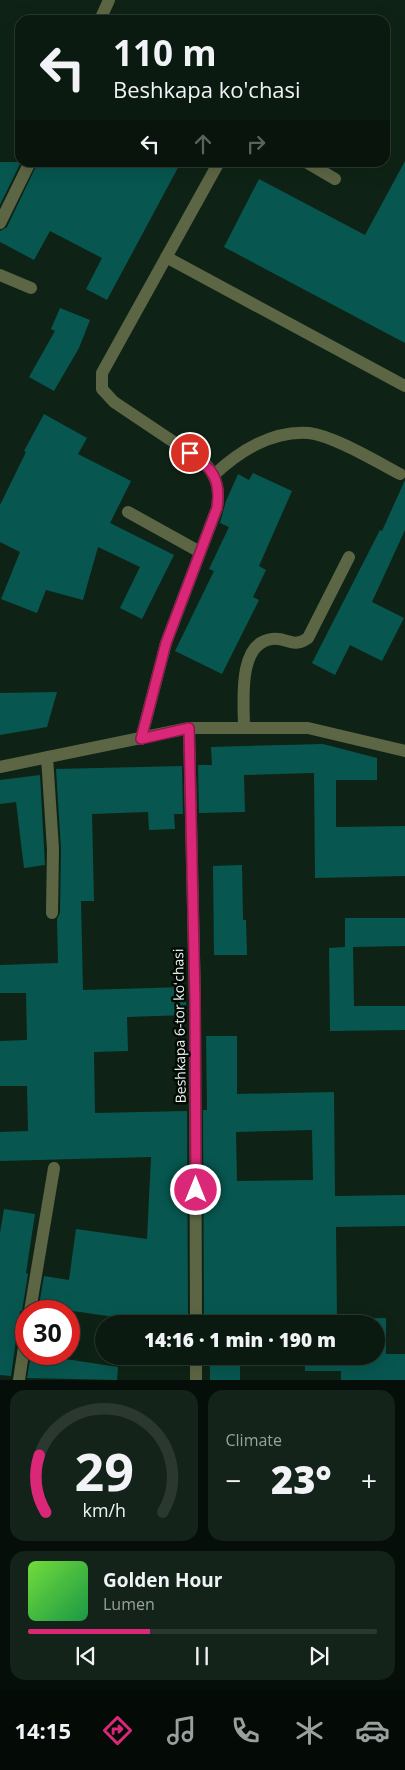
<!DOCTYPE html>
<meta charset="utf-8">
<style>
:root{--surface:#0a1a10;--page:#132319;--text:#f1f3f6;--muted:#99a19f;--line:#2a3830;--accent:#db2777}
body{margin:0;font-family:"Open Sans",sans-serif;background:var(--page);color:var(--text);height:100vh;display:flex;flex-direction:column;font-size:19px;white-space:nowrap}
*{box-sizing:border-box;margin:0}
p{font-size:16px;color:var(--muted)}
.icon{flex:none;width:28px;height:28px;fill:none;stroke:currentColor;stroke-width:2;stroke-linecap:round;stroke-linejoin:round}
.map{position:relative;height:1380px;overflow:hidden}
.drawer{display:flex;flex-direction:column;gap:10px;padding:10px;background:#060e09;flex:1}
.drawer>*{flex:none}
.top-card{position:absolute;left:15px;top:15px;width:375px;height:152px;border-radius:15px;box-shadow:0 5px 20px #0002,0 0 0 1px var(--line);background:#0a1a10;color:var(--text);overflow:hidden}
.speed{position:absolute;left:15px;top:1300px;display:flex;gap:10px;font-size:25px;font-weight:700;text-align:center}
.speed>*{display:grid;place-content:center;width:65px;height:65px;border-radius:50%;background:var(--surface);box-shadow:0 5px 20px #0002,0 0 0 1px var(--line);line-height:1}
.speed .limit{border:8px solid #d22;background:#fff;color:#111}
.pin{position:absolute;display:grid;place-items:center;width:42px;height:42px;color:#fff;margin:-21px;border:2px solid #fff;border-radius:50%;box-shadow:0 1px 5px #0007}
.me{position:absolute;width:55px;margin:-28px;rotate:0deg;stroke-linejoin:round;filter:drop-shadow(0 0 4px #0008)}
.turn{display:flex;align-items:center;gap:18px;height:105px;padding:0 15px;font-size:22px}
.turn .icon{width:65px;height:65px;stroke-width:2.5}
.turn b{display:block;font-size:35px;line-height:42px}
.lanes{display:flex;align-items:center;height:48px;padding:0 15px;background:#0003;justify-content:center;gap:25px;direction:ltr}
.lanes .off{opacity:.35}
.big{font-size:38px;font-weight:800;line-height:1.1}
.drawer .tile{flex:1;display:flex;flex-direction:column;justify-content:center;gap:8px;min-width:0;padding:0 18px;border-radius:15px;background:var(--page)}
.drawer .dial{align-items:center;gap:0}
.dial svg{height:130px;overflow:visible;fill:none;stroke:var(--line);stroke-width:7;stroke-linecap:round;text-anchor:middle}
.dial text{fill:var(--text);stroke:none}
.song{display:flex;align-items:center;gap:15px}
.cover{width:60px;height:60px;border-radius:8px;background:linear-gradient(135deg,hsl(100 70% 55%),hsl(140 70% 35%))}
.played{height:5px;border-radius:2px;background:linear-gradient(90deg,var(--accent) 35%,var(--line) 35%)}
.keys{display:flex;justify-content:space-around;direction:ltr}
.heat{display:flex;justify-content:space-between;align-items:center;font-size:28px;direction:ltr}
.drawer .tiles{flex:1;display:grid;gap:10px;grid-template-columns:1fr 1fr}
.tile:last-child{grid-column:span 2}
.trip{position:absolute;left:95px;top:1315px;width:290px;height:50px;border-radius:25px;background:var(--surface);box-shadow:0 5px 20px #0002,0 0 0 1px var(--line);font-weight:800;line-height:50px;text-align:center}
.tabs{display:flex;height:80px;justify-content:space-around;align-items:center;background:#040a06;color:var(--muted)}
.tabs .icon{width:35px;height:35px}
.tabs .selected{color:var(--accent)}
.tabs b{font-size:22px;color:var(--text)}
.map>svg:first-child{display:block}
.building{fill:#075750;fill-rule:evenodd}
.lines{fill:none;stroke-linecap:round;stroke-linejoin:round}
.minor{stroke:#5d6644;stroke-width:12}
.route-casing{stroke:#8e194d;stroke-width:12}
.route{stroke:#db2777;stroke-width:9}
.labels{text-anchor:middle;dominant-baseline:central;stroke-width:5;stroke-linejoin:round;paint-order:stroke}
.street-label{font-size:14px;fill:#ecf9ef;stroke:#030a05}
</style>
<div class="map">
<svg width="405" height="1380" viewBox="0 0 405 1380">
<rect width="100%" height="100%" fill="#0e2315"/>
<path class="building" d="M405,161V343L224,247L259,179L365,235Z
M0,162H21L0,205Z
M38,162H181L107,300L86,289L102,258L50,231L34,260L0,242V231L7,227Z
M60,308L90,320L79,348L54,391L29,377L55,331L51,329Z
M44,414L87,438L78,454L131,481L110,523L174,555L142,619L120,608L140,567L98,547L83,600L46,590L37,613L1,599L20,552L0,542V505L26,452L24,451Z
M253,473L292,491L259,566L266,570L253,597L259,600L222,674L175,651L214,571L209,569L229,527L220,523L226,501L238,474L249,480Z
M405,480V530L372,602L404,618L382,661L350,645L335,675L312,663L380,530L382,531Z
M57,692L47,727L0,735V693Z
M323,744L377,758V780H336V827L405,826V876L315,878L314,773L244,775L245,812L199,813L198,765H212L211,747Z
M182,766L183,814H174L175,829L149,830L148,812L92,814L94,901H81L83,990L186,987V1015L127,1017L128,1051L94,1052L95,1113L187,1111L188,1324H163L66,1310L38,1311L44,1276L69,1280L76,1229L147,1239L151,1157L0,1161V1132L28,1131L27,1086H0V1041L27,1040L26,993H0V965L58,963L57,919L60,913L61,849L56,769Z
M40,775L45,865L24,868L16,802L0,804V780Z
M242,865L243,920H246L247,955H214L213,866Z
M345,918H405V946L353,947L354,1006H405V1030L330,1031L329,948L345,947Z
M206,1036H237V1094L334,1092L335,1196L405,1195V1226L336,1227L337,1319L386,1318V1354H405V1380H341V1371H305V1356H376V1324H305V1315L240,1316V1324H204L203,1110H207ZM312,1130L313,1180L237,1181L236,1132Z
M4,1209L35,1214L26,1273L28,1274L22,1311H20L11,1376L0,1375V1233Z
M31,1354H60L59,1358L118,1367L117,1380L27,1378Z
M210,1356H240V1380H210Z"/>
<g class="lines">
<path class="minor" d="M100,20L109,0
M306,162L335,179
M0,223L30,162
M166,257L405,386
M0,275L31,288
M214,475C239,451 273,430 309,433C334,436 377,462 400,474
M128,512L200,552
M244,727C244,703 237,643 272,639C288,637 292,649 308,638L349,557
M189,728L195,1000L196,1324
M141,739L166,643L217,508C220,489 217,478 205,463L114,402L102,389V373L219,162
M47,757L53,849L52,913
M0,767L189,728H308L405,751
M30,1311L54,1168
M196,1356V1380
M19,1380L26,1334"/>
</g>
<g class="lines">
<defs>
<path id="route" d="M190,453C213,468 221,480 217,508L166,643L141,739L189,728L195,1000L196,1190"/>
</defs>
<use href="#route" class="route-casing"/>
<use href="#route" class="route"/>
</g>
<g class="labels">
<g class="street-label">
<text transform="translate(179 1026) rotate(-91)">Beshkapa 6-tor koʻchasi</text>
</g>
</g>
</svg>
<div class="speed"><div class="limit">30</div></div>
<div class="pin" style="left:190px;top:453px;background:#d93025"><svg class="icon" aria-label="arrive" viewBox="0 0 24 24"><path d="M6 21V4h12l-3 4 3 4H6"/></svg></div>
<svg class="me" style="left:196px;top:1190px" viewBox="-20 -20 40 40"><circle r="17" fill="#db2777" stroke="#fff" stroke-width="3"/><path d="M0-11L8 9 0 5-8 9z" fill="#fff"/></svg>
<div class="trip">14:16 · 1 min · 190 m</div>
<div class="top-card">
<div class="turn"><svg class="icon" aria-label="left" viewBox="0 0 24 24"><path d="M17 20v-9H6M10 6l-5 5 5 5"/></svg><div><b>110 m</b>Beshkapa ko'chasi</div></div>
<div class="lanes"><svg class="icon" aria-label="left" viewBox="0 0 24 24"><path d="M17 20v-9H6M10 6l-5 5 5 5"/></svg><svg class="icon off" aria-label="ahead" viewBox="0 0 24 24"><path d="M12 20V5M6 11l6-6 6 6"/></svg><svg class="icon off" aria-label="right" viewBox="0 0 24 24"><path d="M7 20v-9h11M14 6l5 5-5 5"/></svg></div>
</div>
</div>
<section class="drawer">
<div class="tiles">
<div class="tile dial"><svg viewBox="0 0 100 80">
<path d="M14 69A42 42 0 1 1 86 69"/>
<path d="M14 69A42 42 0 0 1 10 34" stroke="#db2777"/>
<text x="50" y="56" font-size="32" font-weight="700">29</text>
<text x="50" y="72" font-size="11">km/h</text>
</svg></div>
<div class="tile"><p>Climate</p>
<div class="heat"><a>−</a><b class="big">23°</b><a>+</a></div>
</div>
<div class="tile">
<div class="song"><i class="cover"></i><div><b>Golden Hour</b><p>Lumen</p></div></div>
<div class="played"></div>
<div class="keys"><svg class="icon" aria-label="previous" viewBox="0 0 24 24"><path d="M18 5L8 12l10 7zM5 5v14"/></svg><svg class="icon" aria-label="pause" viewBox="0 0 24 24"><path d="M8 5v14M16 5v14"/></svg><svg class="icon" aria-label="next" viewBox="0 0 24 24"><path d="M6 5l10 7-10 7zM19 5v14"/></svg></div>
</div>
</div>
</section>
<nav class="tabs">
<b>14:15</b>
<svg class="icon selected" aria-label="directions" viewBox="0 0 24 24"><path d="M12 3l9 9-9 9-9-9zM9 14v-3h6M13 9l2 2-2 2"/></svg>
<svg class="icon" aria-label="music" viewBox="0 0 24 24"><path d="M9 18V5l10-2v13"/><circle cx="6" cy="18" r="3"/><circle cx="16" cy="16" r="3"/></svg>
<svg class="icon" aria-label="phone" viewBox="0 0 24 24"><path d="M5 4h4l2 5-3 2q2 4 5 5l2-3 5 2v4C11 20 4 13 5 4z"/></svg>
<svg class="icon" aria-label="climate" viewBox="0 0 24 24"><path d="M12 3v18M4 7l16 10M4 17L20 7"/></svg>
<svg class="icon" aria-label="car" viewBox="0 0 24 24"><path d="M5 17H2v-5l4-1 3-4h7l3 4 3 1v5h-3M9 17h6M6 11h13"/><circle cx="7" cy="17" r="2"/><circle cx="17" cy="17" r="2"/></svg>
</nav>
